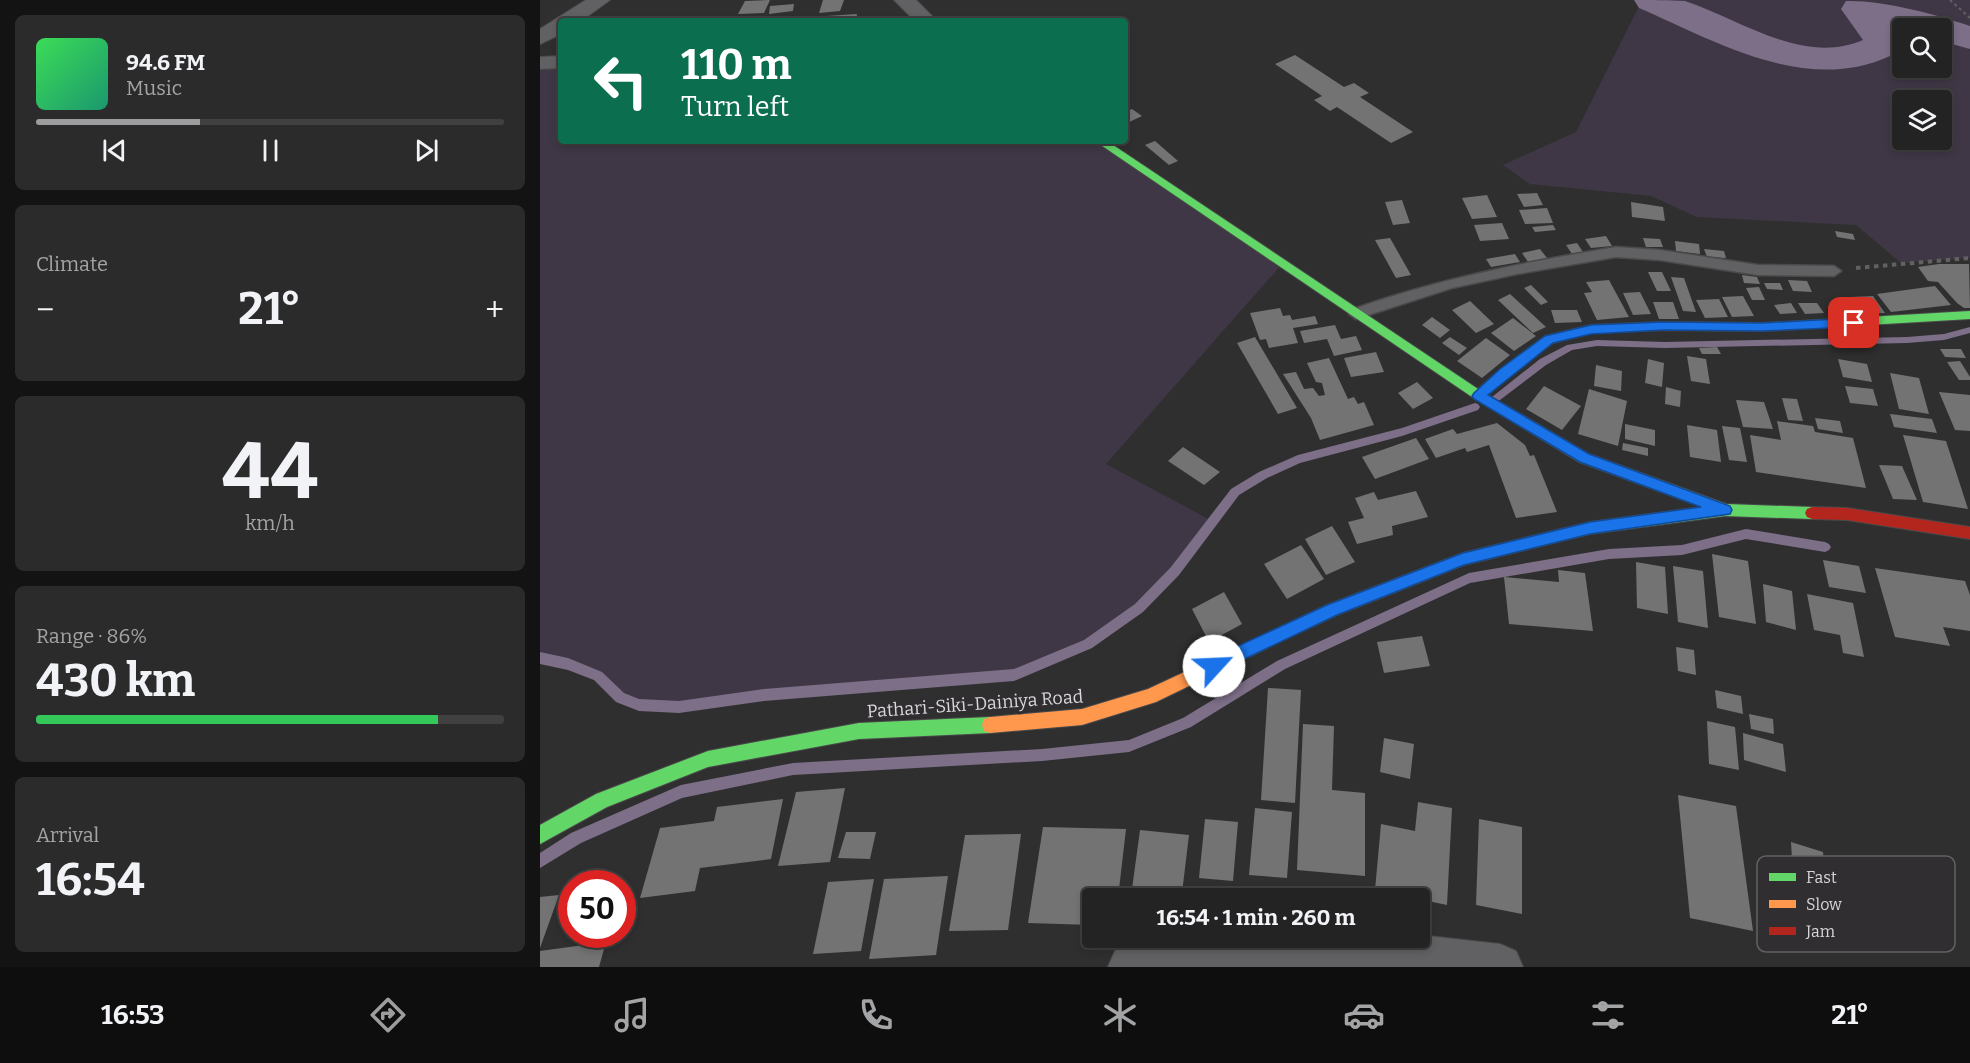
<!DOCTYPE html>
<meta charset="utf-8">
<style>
:root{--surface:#242324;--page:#2c2b2c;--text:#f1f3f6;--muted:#a3a4a6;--line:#414041;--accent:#9d9c9e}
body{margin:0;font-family:Bitter,serif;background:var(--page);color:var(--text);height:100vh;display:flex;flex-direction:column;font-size:22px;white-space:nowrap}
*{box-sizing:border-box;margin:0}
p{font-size:20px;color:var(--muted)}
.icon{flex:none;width:33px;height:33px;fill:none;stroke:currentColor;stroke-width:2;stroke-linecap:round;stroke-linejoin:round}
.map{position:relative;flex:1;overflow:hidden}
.sheet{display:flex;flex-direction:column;gap:15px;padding:15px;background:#141314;width:540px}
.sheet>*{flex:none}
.guide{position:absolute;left:18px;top:18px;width:570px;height:126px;border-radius:6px;box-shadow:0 3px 9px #0003,0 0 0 2px var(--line);background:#0b6e4f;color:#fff;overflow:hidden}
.buttons{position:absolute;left:1352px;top:18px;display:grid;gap:12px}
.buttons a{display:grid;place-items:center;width:60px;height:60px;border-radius:6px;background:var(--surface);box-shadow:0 3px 9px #0003,0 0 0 2px var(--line);font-size:30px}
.speed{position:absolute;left:18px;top:870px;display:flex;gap:12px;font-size:30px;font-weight:700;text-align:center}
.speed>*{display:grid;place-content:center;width:78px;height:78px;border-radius:50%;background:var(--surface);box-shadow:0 3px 9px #0003,0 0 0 2px var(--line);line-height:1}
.speed .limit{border:9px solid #d22;background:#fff;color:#111}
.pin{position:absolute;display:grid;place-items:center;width:51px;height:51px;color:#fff;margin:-26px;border-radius:12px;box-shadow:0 3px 9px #0006}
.me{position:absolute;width:66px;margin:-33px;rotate:65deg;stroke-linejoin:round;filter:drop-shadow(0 0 4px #0008)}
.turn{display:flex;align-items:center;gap:21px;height:126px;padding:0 24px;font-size:27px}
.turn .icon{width:78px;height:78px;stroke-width:2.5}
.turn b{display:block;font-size:42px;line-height:51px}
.big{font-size:45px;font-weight:700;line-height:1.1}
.sheet .tile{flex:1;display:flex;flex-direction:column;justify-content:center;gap:9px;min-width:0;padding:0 21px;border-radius:9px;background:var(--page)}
.sheet .dial{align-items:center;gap:0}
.dial b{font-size:78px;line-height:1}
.song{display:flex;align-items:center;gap:18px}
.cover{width:72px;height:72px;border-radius:9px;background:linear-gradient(135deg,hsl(130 70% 55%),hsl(160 70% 35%))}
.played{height:6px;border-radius:3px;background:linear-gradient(90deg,var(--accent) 35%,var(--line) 35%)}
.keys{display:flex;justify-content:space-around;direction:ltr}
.heat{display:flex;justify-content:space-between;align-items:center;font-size:33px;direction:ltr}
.charge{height:9px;border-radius:4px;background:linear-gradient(90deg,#34c759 86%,var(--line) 0)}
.trip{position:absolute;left:542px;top:888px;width:348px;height:60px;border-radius:6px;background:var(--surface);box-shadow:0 3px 9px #0003,0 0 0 2px var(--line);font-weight:700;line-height:60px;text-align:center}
.menu{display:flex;height:96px;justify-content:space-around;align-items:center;background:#0e0e0e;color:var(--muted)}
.menu .icon{width:42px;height:42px}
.menu .selected{color:var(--accent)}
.menu b{font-size:27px;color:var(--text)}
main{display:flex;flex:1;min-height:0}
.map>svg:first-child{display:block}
.green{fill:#3f3745;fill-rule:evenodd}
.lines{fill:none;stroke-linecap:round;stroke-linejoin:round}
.stream{fill:#7d6f88;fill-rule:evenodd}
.river{fill:#7d6f88;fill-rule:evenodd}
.building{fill:#747374}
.lane-casing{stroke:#4b4a4b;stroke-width:3}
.street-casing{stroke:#4b4a4b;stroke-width:2}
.fast-casing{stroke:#4b4a4b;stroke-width:2}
.slow-casing{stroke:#4b4a4b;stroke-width:2}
.jam-casing{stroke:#4b4a4b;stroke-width:2}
.path-far1{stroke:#626162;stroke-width:2;stroke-dasharray:3 3;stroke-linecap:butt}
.path{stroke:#626162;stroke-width:4;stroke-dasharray:4.5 4.5;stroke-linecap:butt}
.lane{fill:#616062;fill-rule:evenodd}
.street{fill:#616062;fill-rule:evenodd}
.fast{fill:#63d668;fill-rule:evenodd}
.slow{fill:#ff974d;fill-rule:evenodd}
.jam{fill:#b3261e;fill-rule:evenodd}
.route{fill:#1a73e8;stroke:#114b97;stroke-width:1.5}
.labels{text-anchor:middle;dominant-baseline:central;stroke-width:6;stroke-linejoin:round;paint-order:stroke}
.street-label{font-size:18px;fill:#d8d6d9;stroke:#302e31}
.key{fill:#302e31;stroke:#626063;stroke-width:1.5}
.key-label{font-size:16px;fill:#d8d6d9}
</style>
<main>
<section class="sheet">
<div class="tile">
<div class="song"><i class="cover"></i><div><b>94.6 FM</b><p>Music</p></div></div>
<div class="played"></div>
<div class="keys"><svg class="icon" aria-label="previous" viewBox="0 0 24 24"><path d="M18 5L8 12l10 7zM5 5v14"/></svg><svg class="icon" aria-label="pause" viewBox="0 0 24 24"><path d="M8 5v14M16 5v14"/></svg><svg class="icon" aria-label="next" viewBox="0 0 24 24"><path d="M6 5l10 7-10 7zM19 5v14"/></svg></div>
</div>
<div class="tile"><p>Climate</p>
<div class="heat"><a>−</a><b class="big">21°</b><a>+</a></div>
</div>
<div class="tile dial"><b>44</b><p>km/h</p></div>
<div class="tile"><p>Range · 86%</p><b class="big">430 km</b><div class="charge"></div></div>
<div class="tile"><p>Arrival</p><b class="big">16:54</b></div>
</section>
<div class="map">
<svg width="1430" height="967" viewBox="0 0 1430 967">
<rect width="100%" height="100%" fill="#302f30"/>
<path class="green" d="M1102,0H1430V258L1361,263L1316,225L1157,217L1111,196L990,184L963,165L1036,132ZM1401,28V68H1362V28ZM1401,100V140H1362V100Z
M21,62V141H560L742,264L566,464L672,521L635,571L599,608L548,644L474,675L224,695L139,707L99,705L80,698L58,676L28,664L0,658V63Z"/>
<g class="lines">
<path class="stream" d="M1430,327V333L1404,340L1367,343L1125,348L1057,346L1032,350L1006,365L960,400H954L952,397L1000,359L1027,345L1057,340L1125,342L1367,337L1404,334Z
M935,403L938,404L940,407L938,410L862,436L760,463L727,478L699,495L639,575L603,612L552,648L474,681L224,701L139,713L99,711L76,702L54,680L28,670L0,664V652L28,658L62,672L84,693L99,699L139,701L224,689L474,669L544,640L595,604L631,567L691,489L719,472L758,455L862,428Z
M1206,529L1285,542L1289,544L1291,547L1289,550L1285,552L1206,539L1142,555L1069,559L930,583L745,669L651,727L589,752L502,761L253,775L142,798L41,843L0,868V853L31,833L141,785L253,763L502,749L589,740L643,718L737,661L929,573L1069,549L1142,545Z"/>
<path class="river" d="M1094,0C1109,0 1131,0 1145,1C1200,19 1263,66 1323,40L1301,9L1306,1C1342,0 1395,14 1430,26V49L1401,41V28H1365L1350,25C1361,39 1370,47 1350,56C1266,95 1175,41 1099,8Z"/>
</g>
<path class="building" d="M230,0L224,13L198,14L205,1Z
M283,0H304L300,11L279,13Z
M254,4L253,11L229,14L230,6Z
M317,14L316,21H285L286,16Z
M755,55L804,87L814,83L829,93L820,97L873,132L851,143L797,107L790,111L774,100L782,96L735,64Z
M592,109L602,116L585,124V112Z
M615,141L638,161L629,165L605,145Z
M997,193L1003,205L984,207L977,194Z
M947,195L957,217L932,219L922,198Z
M862,200L870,223L853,225L845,202Z
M1091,202L1123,207L1125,221L1092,217Z
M1007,208L1013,223L985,224L979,210Z
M962,223L969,239L940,241L934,225Z
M1013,225L1016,230L995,232L992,227Z
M1295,231L1313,234L1315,240L1297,237Z
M1066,236L1072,246L1051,248L1045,239Z
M850,238L871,275L856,278L835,240Z
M1103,238L1120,239L1123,247H1106Z
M1135,241L1159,244L1160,254L1136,251Z
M1037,243L1043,252L1032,254L1026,245Z
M1000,249L1007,258L988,262L982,253Z
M1164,249L1184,251L1186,258L1167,257Z
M975,254L980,262L951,267L946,259Z
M1399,264H1429L1430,308H1424L1417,303L1398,282L1388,281L1378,267Z
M1108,272H1122L1131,291H1117Z
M1202,275L1217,277L1220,284L1204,283Z
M1131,277L1144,278L1156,312L1143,311Z
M1069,280L1089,317L1057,320L1044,293L1052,292L1046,282Z
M1248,280L1267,281L1272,292L1253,291Z
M1224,283H1240L1243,290L1227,289Z
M991,285L1008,302L1001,305L984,288Z
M1395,286L1411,305L1351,312L1337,294Z
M1219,287L1225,300H1212L1206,288Z
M1100,292L1111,314L1093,315L1083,293Z
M970,294L1006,327L993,333L958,300Z
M1203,296L1214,316L1192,317L1182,297Z
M1333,296L1345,313L1321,314L1310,297Z
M1179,299L1188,317L1165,318L1156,300Z
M930,301L954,324L936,333L912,310Z
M1113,302H1133L1139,319H1119Z
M1308,302L1315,311L1296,313L1290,304Z
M1251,303L1257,313L1240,314L1234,305Z
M1258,303H1277L1284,313L1265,314Z
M740,308L743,316L750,315L752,320L775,316L778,324L753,328L758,343L729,348L726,339L720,340L710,313Z
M1011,310H1037L1042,322L1015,323Z
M892,317L910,330L900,338L882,325Z
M973,318L996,336L974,351L951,333Z
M795,325L801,339L816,336L822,350L794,356L787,339L764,343L760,331Z
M715,337L757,408L738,414L697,343Z
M910,337L927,348L919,355L902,343Z
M946,338L970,355L942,378L917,361Z
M1177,347L1181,354H1162L1159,348Z
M1400,349H1421L1426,358L1405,357Z
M836,352L844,372L811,377L804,358Z
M1147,356L1166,359L1170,384L1151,381Z
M789,358L808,399L814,397L818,404L824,402L834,425L780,440L771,418L743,374L756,372L764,389L773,388L779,396L785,395L782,383L776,382L767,363Z
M1108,359L1124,363L1122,387L1105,383Z
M1298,359L1327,364L1332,382L1303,377Z
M1420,361L1430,377V380H1419L1407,362Z
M1056,365L1082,371L1081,391L1054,386Z
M1350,373L1379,378L1389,414L1359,409Z
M877,382L893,398L873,409L858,393Z
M1004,386L1041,406L1022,430L986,409Z
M1305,386L1333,389L1338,406L1310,403Z
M1126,387L1141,391L1140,407L1125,404Z
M1049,389L1087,401L1078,446L1038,434Z
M1399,392L1430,395V431L1415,430Z
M1242,398L1257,399L1263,421L1248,420Z
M1196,400L1224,402L1233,429L1203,427Z
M1350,414L1392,419L1397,433L1354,427Z
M1275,418L1300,421L1303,433L1278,429Z
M1237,421L1273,426L1275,432L1313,438L1326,488L1216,472L1210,435L1241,440Z
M957,423L985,445L990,456L994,455L1017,512L976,518L949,445L927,452L925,448L896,458L885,439L913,429L917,434Z
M1085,424L1115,430V446L1085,439Z
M1147,425L1177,430L1181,462L1150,457Z
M1182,426L1200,428L1207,462L1189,460Z
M1363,435L1406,441L1428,509L1383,502Z
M876,438L889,459L835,479L822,457Z
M1083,443L1108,448V456L1082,450Z
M643,447L680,472L664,485L628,461Z
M1339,465L1362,466L1377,500L1353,499Z
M876,491L888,517L852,526L853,535L817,544L808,522L824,518L815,498L834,492L838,500Z
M792,526L815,562L786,575L765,539Z
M761,545L784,579L747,599L724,564Z
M1172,554L1208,561L1216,624L1179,617Z
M1283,560L1319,566L1326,593L1289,587Z
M1096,562L1125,567L1128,614L1097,608Z
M1133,566L1163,571L1168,628L1138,622Z
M1335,568L1425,581L1430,595V631L1403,627L1410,646L1355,637Z
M1018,570L1045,573L1053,631L969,624L964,577L1019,582Z
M1223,584L1252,591L1256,630L1226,622Z
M684,592L702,624L669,642L652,609Z
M1267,594L1313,603L1324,657L1303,653L1300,635L1274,630Z
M882,636L890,666L844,673L837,642Z
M1136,647L1154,650L1156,675L1138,671Z
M728,688L761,690L755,803L721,800Z
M1175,690L1201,696L1203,714L1177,708Z
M1209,714L1233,719L1234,734L1211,729Z
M1167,721L1195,727L1199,770L1169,764Z
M763,724L794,726L792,790L825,793V876L757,870Z
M1203,733L1243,744L1246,772L1204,760Z
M844,738L874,744L870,779L840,772Z
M305,788L290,862L238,866L256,792Z
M1138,795L1196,806L1213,931L1150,918Z
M243,799L231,859L160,868L155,891L100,898L120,828L174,821L177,807Z
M878,802L912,808L907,905L835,890L841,824L875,831Z
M715,808L752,812L747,878L709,875Z
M665,819L698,822L693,881L659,878Z
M939,819L982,827V914L936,905Z
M503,827L586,829L578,898H552V925L488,923Z
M600,830L649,835L642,893L592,889Z
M306,832H336L330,859L298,858Z
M481,834L468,930L409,931L425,835Z
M1251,842L1283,852L1293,950L1236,932L1232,871L1253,877Z
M408,876L396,955L329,959L344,879Z
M334,879L321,951L273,954L288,882Z
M19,895L0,948V897Z
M66,942L59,967H0V951Z"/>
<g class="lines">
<defs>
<path id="lane" d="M1076,247L1120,250L1218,265L1294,266L1301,271L1294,276L1218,275L1120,260L1076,257L977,274L912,288L816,319L809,314L811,310C897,279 986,262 1076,247Z"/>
<path id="street" d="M46,0H70L41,21H21V34L0,44V29Z
M354,0H376L397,21H375Z
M21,56V68L0,69V57Z
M879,935L960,944L976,951L983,967H568L575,951L591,944L632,938H879Z"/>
<path id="fast" d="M555,141H567L938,389L961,369L1005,336L1051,325L1123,322L1223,323L1430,311V319L1223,331L1123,330L1051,333L1013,343L969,375L948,395L1049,454L1186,504L1272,507L1277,509L1279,513L1277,517L1272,519L1185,516L1050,534L924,565L797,615L722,650L717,648L714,643L717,638L787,605L923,553L1050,522L1162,507L1039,462L935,399Z
M450,717L456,719L458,725L456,731L450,733L319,739L168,767L67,807L0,844V825L56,794L168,751L319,723Z"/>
<path id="slow" d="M722,636L727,638L730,643L727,648L616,702L542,725L450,733L444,731L442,725L444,719L450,717L542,709L608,689Z"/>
<path id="jam" d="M1272,507L1307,508L1430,527V539L1307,520L1272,519L1267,517L1265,513L1267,509Z"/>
</defs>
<use href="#lane" class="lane-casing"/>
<use href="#street" class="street-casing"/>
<use href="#fast" class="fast-casing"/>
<use href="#slow" class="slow-casing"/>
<use href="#jam" class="jam-casing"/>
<path class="path-far1" d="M1410,0L1430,18"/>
<path class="path" d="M1316,268L1430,258"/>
<use href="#lane" class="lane"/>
<use href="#street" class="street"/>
<use href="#fast" class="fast"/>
<use href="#slow" class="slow"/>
<use href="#jam" class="jam"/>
</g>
<path class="route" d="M1314,318L1320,323L1314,327L1222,331L1123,330L1051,334L1013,343L948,395L1049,454L1190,506L1192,510L1190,514L1050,534L924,565L797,615L679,671L674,673L668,671L666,666L668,660L787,605L923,553L1050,522L1161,507L1040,462L934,399L932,396L934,393L960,369L1005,336L1051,325L1123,322L1222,323Z"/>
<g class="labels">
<g class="street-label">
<text transform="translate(435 704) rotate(-4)">Pathari-Siki-Dainiya Road</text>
</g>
</g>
<rect x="1217" y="856" width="198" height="96" rx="9" class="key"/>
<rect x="1229" y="873" width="27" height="8" fill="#63d668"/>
<rect x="1229" y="900" width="27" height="8" fill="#ff974d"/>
<rect x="1229" y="927" width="27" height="8" fill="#b3261e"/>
<g class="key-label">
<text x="1266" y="883">Fast</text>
<text x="1266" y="910">Slow</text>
<text x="1266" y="937">Jam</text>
</g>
</svg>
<div class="buttons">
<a><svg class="icon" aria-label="search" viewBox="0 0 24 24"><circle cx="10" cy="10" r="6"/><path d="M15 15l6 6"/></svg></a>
<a><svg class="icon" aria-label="layers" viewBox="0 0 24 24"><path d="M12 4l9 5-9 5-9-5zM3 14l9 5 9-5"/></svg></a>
</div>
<div class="speed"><div class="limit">50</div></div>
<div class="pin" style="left:1314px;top:323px;background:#d93025"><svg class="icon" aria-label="arrive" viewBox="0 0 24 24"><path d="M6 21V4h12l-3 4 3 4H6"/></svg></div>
<svg class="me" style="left:674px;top:666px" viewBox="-20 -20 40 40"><circle r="19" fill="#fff"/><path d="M0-13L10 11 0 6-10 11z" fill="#1a73e8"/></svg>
<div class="trip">16:54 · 1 min · 260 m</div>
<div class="guide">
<div class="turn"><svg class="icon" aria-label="left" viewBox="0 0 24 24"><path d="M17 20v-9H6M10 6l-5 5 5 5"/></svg><div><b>110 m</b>Turn left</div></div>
</div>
</div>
</main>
<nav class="menu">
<b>16:53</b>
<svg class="icon selected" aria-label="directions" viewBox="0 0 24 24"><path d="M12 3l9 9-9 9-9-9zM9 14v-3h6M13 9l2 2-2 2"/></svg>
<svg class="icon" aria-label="music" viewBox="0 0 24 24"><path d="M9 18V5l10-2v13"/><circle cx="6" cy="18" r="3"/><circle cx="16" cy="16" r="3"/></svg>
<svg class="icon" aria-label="phone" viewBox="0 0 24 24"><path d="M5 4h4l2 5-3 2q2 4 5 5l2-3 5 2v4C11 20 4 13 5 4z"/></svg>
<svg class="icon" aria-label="climate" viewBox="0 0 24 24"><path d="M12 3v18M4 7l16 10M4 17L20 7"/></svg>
<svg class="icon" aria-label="car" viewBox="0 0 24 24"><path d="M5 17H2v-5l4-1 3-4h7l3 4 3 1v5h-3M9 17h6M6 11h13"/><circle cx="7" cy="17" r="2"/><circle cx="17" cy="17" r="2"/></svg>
<svg class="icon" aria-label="filters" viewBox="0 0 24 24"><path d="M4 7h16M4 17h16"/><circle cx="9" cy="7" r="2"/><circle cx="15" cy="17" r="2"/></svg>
<b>21°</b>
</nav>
